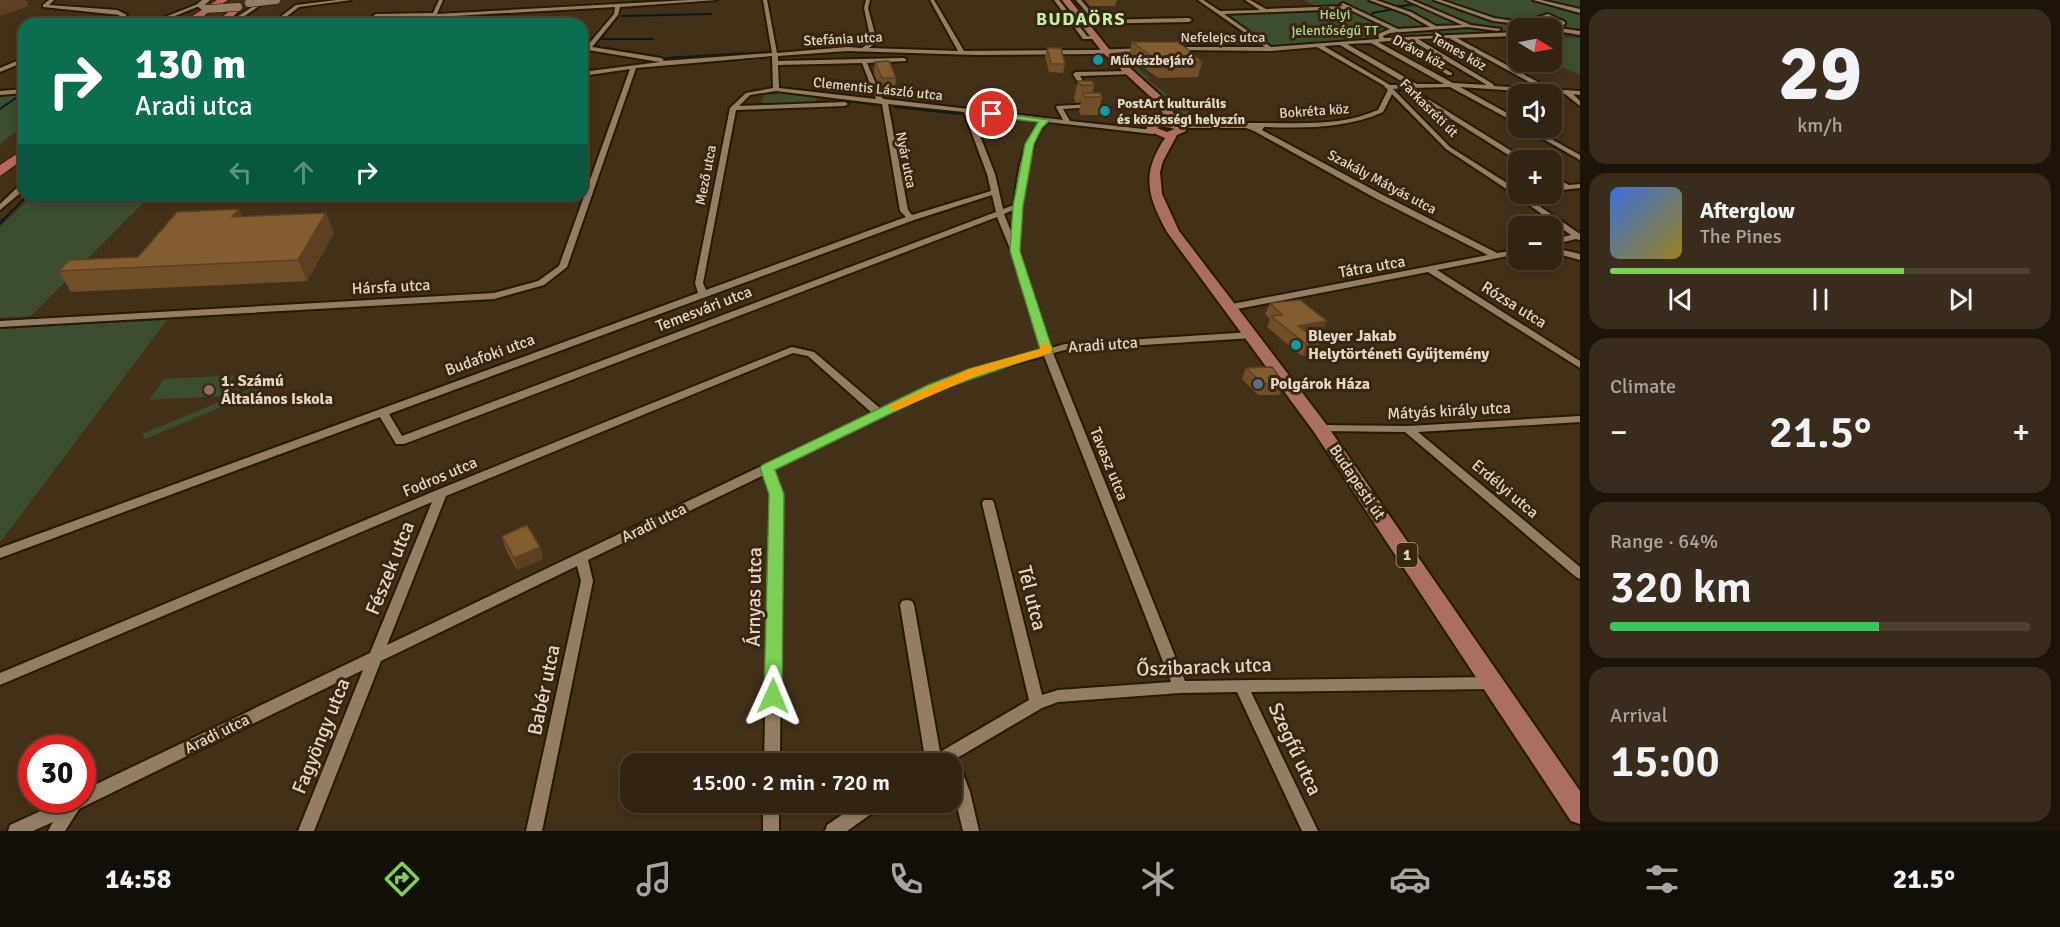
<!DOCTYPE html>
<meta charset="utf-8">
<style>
:root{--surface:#322413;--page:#3a2c1c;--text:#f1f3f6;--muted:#a8a4a0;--line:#4d4133;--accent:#7cd155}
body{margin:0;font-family:Signika,sans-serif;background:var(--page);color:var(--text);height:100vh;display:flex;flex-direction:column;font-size:22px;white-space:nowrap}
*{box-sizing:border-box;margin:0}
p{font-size:20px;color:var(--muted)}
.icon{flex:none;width:33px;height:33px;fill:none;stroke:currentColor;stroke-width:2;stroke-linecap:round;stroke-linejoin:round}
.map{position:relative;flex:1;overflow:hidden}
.side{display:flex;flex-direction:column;gap:9px;padding:9px;background:#1c140a;width:480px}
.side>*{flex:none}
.top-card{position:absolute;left:18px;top:18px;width:570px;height:183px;border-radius:18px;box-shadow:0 3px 9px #0003,0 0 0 2px var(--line);background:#0b6e4f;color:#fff;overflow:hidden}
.needle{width:39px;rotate:100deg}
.buttons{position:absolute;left:1508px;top:18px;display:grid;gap:12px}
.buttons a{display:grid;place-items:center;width:54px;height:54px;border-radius:12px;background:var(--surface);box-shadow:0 3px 9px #0003,0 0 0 2px var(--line);font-size:30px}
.speed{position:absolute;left:18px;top:735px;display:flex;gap:12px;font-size:30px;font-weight:700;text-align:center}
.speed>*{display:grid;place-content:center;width:78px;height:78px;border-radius:50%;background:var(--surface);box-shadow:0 3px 9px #0003,0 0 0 2px var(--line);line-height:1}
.speed .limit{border:9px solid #d22;background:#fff;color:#111}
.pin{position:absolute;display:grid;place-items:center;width:51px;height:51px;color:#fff;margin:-26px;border:3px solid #fff;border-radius:50%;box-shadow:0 2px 6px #0007}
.me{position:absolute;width:66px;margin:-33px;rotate:1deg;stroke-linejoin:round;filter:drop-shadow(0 0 4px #0008)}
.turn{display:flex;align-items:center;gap:21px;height:126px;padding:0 18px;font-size:27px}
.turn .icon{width:78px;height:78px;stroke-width:2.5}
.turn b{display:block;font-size:42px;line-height:51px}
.lanes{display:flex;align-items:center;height:57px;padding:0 18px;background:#0003;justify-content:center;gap:30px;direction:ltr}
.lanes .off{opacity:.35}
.big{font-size:45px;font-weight:600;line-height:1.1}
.side .widget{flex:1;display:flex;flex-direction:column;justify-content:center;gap:9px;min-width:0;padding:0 21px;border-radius:18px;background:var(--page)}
.side .dial{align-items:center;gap:0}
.dial b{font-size:78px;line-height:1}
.song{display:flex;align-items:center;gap:18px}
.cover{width:72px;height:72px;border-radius:9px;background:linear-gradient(135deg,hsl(220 70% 55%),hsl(50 70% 35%))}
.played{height:6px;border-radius:3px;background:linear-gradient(90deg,var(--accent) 70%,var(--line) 70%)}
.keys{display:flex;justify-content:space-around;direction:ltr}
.heat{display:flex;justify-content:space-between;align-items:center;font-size:33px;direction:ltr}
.charge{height:9px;border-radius:4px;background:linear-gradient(90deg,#34c759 64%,var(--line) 0)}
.trip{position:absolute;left:620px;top:753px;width:342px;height:60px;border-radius:18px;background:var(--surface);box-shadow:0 3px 9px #0003,0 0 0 2px var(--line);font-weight:600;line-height:60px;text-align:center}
.menu{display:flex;height:96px;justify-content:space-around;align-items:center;background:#140e08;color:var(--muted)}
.menu .icon{width:42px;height:42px}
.menu .on{color:var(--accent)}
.menu b{font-size:27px;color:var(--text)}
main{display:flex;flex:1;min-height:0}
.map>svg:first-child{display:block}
.green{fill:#3d4d30}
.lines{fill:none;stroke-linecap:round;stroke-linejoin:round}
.stream-far1{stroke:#041d21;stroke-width:2}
.stream{stroke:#041d21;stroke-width:3}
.street-casing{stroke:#291802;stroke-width:4}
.secondary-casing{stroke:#291802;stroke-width:3}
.primary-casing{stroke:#291802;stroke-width:4}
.highway-casing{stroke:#291802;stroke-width:2}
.street{fill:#937d64;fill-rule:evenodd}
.secondary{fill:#937d64;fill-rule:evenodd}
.primary{fill:#aa6f62;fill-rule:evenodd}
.highway{fill:#ba6561;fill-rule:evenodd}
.secondary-bridge-casing{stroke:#291802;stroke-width:9;stroke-linecap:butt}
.secondary-bridge{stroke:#937d64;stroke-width:8}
.wall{fill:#714f28}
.shaded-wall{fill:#5c4021}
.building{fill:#835c2f;stroke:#5c4021;stroke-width:1.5}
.route{fill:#7cd155;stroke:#518837;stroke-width:1.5}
.slow{fill:#f59e0b}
.culture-dot{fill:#0f9aa8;stroke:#39260f;stroke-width:2}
.service-dot{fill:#5c6f8a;stroke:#39260f;stroke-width:2}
.education-dot{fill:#8d6e63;stroke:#39260f;stroke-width:2}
.labels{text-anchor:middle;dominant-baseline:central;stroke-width:6;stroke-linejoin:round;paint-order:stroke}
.far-park-label{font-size:14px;fill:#add78b;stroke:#39260f}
.far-street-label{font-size:14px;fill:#e2d6c8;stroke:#39260f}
.far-poi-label{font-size:14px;font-weight:bold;fill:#e2d6c8;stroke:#39260f;text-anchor:start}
.shield{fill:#39260f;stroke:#afa190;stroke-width:1.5}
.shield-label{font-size:15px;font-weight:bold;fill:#e2d6c8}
.street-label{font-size:16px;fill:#e2d6c8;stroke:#39260f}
.poi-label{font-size:16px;font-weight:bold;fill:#e2d6c8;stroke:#39260f;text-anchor:start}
.far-district-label{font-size:18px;font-weight:bold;letter-spacing:1.5px;fill:#c0efae;stroke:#39260f}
.near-street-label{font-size:20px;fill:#e2d6c8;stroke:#39260f}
</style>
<main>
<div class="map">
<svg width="1580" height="831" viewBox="0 0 1580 831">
<rect width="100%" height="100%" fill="#433019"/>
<path class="green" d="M1304,0H1580V35L1551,34V28H1518V34L1411,38L1271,49L1219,13L1317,7Z
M1551,37L1580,38V75L1550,62Z
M1123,52L1145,75L1152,78H1146L1204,123H1183L1180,119L1184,117L1134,73L1116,54Z
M778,92L817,98L815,103L773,104L761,102L765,94L777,95Z
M24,94V125L0,144V95Z
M33,195H151L31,316L0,318V227Z
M167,320L1,541H0V329Z
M235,375L222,396L149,400L164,379Z
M274,379L278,383L145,439L142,434Z"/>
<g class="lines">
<path class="stream-far1" d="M1395,7L1416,4
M1372,13L1395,9
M622,16L711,14
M616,18L601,39H653
M132,24L151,18L176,19
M595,46H599
M607,48L618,50
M823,48L839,46
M623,51L633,52
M637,53L658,57
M664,58L769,52
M582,76L624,70
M1466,88L1490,89
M777,91L878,105
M1399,91L1404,89
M1576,96H1580
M895,107L961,114
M0,109L16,98
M1,222L28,195"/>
<path class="stream" d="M0,223L3,220"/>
<defs>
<path id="street" d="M49,0H54L49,5L117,10L127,15L110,24H103L120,15L43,7V5Z
M263,0H268L233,24H226Z
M337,0H351L299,7L277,24H271L296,5Z
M439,0H443L437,14L689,0H717L620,7L618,15L592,47L661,58L664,60L662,61L772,53L763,0H767L777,53L847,47L862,48L871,41L864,8L866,0H870L868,8L877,42L869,48L958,51L930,0H934L964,51L1095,50L1146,48L1147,49L1144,51L1095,54L977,55L847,51L778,56V61L904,58L906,59V61L867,63L882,98L884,99L1063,120L1056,107L1057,106L1092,104L1095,106L1094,107L1063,109L1070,121L1153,130L1156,132L1153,134L1048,122L1041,129L1036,139L1027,167L1021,211L1019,251L1051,348L1065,344L1252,332L1257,335L1252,338L1065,350L1053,353L1185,681L1493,677L1498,679L1500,683L1498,687L1493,689L1251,692L1318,831H1302L1237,692L1180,693L1058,702L1042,708L957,758L970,792L979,831H963L951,781V764H926L900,605L902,601L907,600L912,601L914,605L940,752L1029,700L982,503L984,500H992L994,503L1042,695L1058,690L1171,682L1044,356L978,374L937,390L773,470L782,494L780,764H764L770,494L764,475L588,560L593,581L542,831H526L581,581L577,566L381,661L314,831H298L363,670L87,805L79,809L65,831H48L53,822L33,831H8L10,825L65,800H82V791L370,653L432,502L0,685V673L437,490L789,348L792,347L814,352L881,409L929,386L970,370L1042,350L1011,251L997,217L404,444H396L380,417L0,558V548L698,293L695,283L730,108L746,93L773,88L772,56L636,68L567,267L544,285L494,299L0,327V321L494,293L538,281L559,266L630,69L582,76V72L660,62L582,49V45L587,46L614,14L615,7L436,17L433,24H427L431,16L376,18L373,16L376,14L433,13ZM862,63L876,99L779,88L778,65ZM776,91L882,104L900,211L906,217L706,290L703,283L736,110L845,106L848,104L845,102L739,106L750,95ZM888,104L964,112L987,174L991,191L912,215L908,210ZM971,113L1041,121C1021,142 1017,177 1014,205L1003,209L995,174ZM992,195L996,212L402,436L389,414L914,220ZM1013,210L1012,234L1004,214ZM793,353L808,356L872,413L387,645L446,496Z
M1054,0H1059L1087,36L1097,37V39H1083Z
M1076,0H1081L1098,20L1189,18L1192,20L1189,22L1083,24L1081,21L1093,20Z
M1198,0H1203L1220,11L1260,10L1245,0H1250L1266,9L1343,6L1341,4L1343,3L1398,29L1430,27L1407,14L1369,0H1376L1411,12L1436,26L1462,25L1406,0H1412L1471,25L1501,29L1498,31L1468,27L1390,33L1383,36L1384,38L1518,32V36L1457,38L1547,87V89L1580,91V95L1573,94L1580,101V106L1565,94L1460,87L1518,119V124L1450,87L1410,88L1526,160L1518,161L1402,88L1393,89L1450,147L1518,190V194H1522L1580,234V240L1576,239L1551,245V240L1571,235L1514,194L1446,149L1392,94L1383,112C1345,129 1304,128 1264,127L1262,130L1381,194L1497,253L1518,250V254L1437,270L1580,361V368L1428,272L1232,310L1229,309L1227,307L1229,305L1232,304L1488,255L1375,198L1254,131L1246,128H1177L1176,127L1179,125C1202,125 1226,124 1249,123C1293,122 1337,128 1378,110L1388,90L1383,85L1317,47L1271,51L1173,50L1172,49L1175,47H1265ZM1348,9L1390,29L1378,34L1379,39L1271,47L1224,14ZM1449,38L1542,89L1494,86L1493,84L1418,39ZM1411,40L1487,85L1453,83L1378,42L1389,41L1448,75H1452V73L1396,41ZM1371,43L1444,84H1417L1347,44ZM1340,45L1408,85H1390L1324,46Z
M1434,0H1441L1494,18L1554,27L1559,23L1548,18L1530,23L1527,21L1548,14L1565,22V24L1559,28L1580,31V35L1551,30V28L1493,21Z
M1533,0H1541L1580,9V13Z
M198,4L202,5L155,24H147Z
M24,58V62L0,72V68Z
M1131,71L1133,72V74L1080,76L1089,91L1086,93L1083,91L1073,74L1076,72Z
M24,89V93L0,95V91Z
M1524,128H1531L1580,155V160Z
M1551,176L1569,185L1580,184V188L1551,191V187L1560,186L1551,181Z
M21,184H24V190L0,210V204Z
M1551,247L1580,254V260L1551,252Z
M1580,416V422L1418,432L1580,567V579L1576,577L1405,432L1320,431L1315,428L1320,425L1408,426Z
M763,802H779V831H763Z
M861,802H883L881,807L847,831H825L827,825Z"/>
<path id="secondary" d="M202,0H210L205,5L209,11H203L196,5Z"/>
<path id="primary" d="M1062,0H1070L1109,49L1161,96L1184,127L1186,131L1177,135L1163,161L1160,172L1162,194L1179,231L1326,424L1580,791V824L1571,821L1314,432L1167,232C1147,195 1141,174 1165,138L1146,130L1148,124L1162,120L1168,121L1154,100L1103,53ZM1162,126L1175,129L1167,132L1157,128Z"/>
<path id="highway" d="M217,0H228L192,24H180Z
M238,4L243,7L225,24H214Z
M24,149V159L0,176V165Z"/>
</defs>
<use href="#street" class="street-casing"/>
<use href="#secondary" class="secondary-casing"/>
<use href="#primary" class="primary-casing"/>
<use href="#highway" class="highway-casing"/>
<use href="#street" class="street"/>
<use href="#secondary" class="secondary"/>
<use href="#primary" class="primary"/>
<use href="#highway" class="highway"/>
<defs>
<path id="secondary-bridge" d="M249,3L276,0
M206,9L238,7"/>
</defs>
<use href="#secondary-bridge" class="secondary-bridge-casing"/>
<use href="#secondary-bridge" class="secondary-bridge"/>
</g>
<path class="wall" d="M1085,0H1117L1115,6H1090Z
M1132,42L1202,62L1198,77L1158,78L1129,56Z
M1047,48L1065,64L1063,73L1049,72L1045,56Z
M875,62L896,78L895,90L881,91L874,74Z
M1078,81L1094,85L1093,93L1102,97L1098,115H1081L1079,111L1081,102L1076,103L1074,98Z
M239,209L242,217L326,213L334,233L307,281L71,292L59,271L138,257Z
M1270,303L1327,321L1322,332L1309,334L1320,342L1315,354L1302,356L1267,327L1270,319L1265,314Z
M1246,368L1284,383L1279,395H1258L1242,379Z
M502,536L543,559L517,570L505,548Z"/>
<path class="shaded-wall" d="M8,0H26L29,6L0,16V3Z
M239,209L247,229L232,217Z
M326,213L334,233L307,281L298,260Z
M1327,321L1322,332L1296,336L1298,326Z
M1320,342L1315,354L1302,356L1307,345Z
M540,547L543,559L517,570L514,558Z"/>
<path class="building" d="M0,0H8L0,3Z
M1132,42H1179L1202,62L1161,63Z
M1047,48H1061L1065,64H1051Z
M889,61L896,78H882L875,62Z
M1078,81H1092L1094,85H1080Z
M1083,93H1100L1102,97H1084Z
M239,209L232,217L326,213L298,260L59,271L69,260L138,257L177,212Z
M1300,300L1327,321L1298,326L1320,342L1307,345L1271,316L1282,315L1270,303Z
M1272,367L1284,383L1263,384L1246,368Z
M527,525L540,547L514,558L502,536Z"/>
<path class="route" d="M989,112L1050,120L1042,128L1034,144L1023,206L1020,251L1053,351L937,391L775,470L784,494L782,696L780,702L773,704L767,702L764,696L769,494L760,468L762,465L928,385L969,369L1040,349L1010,251L1013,206L1025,144L1038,122L992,117Z"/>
<path class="slow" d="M1045,343L1052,347L1051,353L978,375L900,409L895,411L888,406L969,369L1040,349L1041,344Z"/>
<g class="culture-dot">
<circle cx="1098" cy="60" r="6"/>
<circle cx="1105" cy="111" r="6"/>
<circle cx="1296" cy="345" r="6"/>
</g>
<circle class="service-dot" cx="1258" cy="384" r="6"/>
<circle class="education-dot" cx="209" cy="390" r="6"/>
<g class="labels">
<g class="far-park-label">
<text x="1335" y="14">Helyi<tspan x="1335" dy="16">jelentőségű TT</tspan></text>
</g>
<g class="far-street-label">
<text x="1223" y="37">Nefelejcs utca</text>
<text transform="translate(843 39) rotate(-3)">Stefánia utca</text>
<text transform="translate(1419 52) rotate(28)">Dráva köz</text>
<text transform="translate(1459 52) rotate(30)">Temes köz</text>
<text transform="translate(878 89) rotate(6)">Clementis László utca</text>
<text transform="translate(1429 108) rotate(45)">Farkasréti út</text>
<text transform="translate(1314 111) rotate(-4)">Bokréta köz</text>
<text transform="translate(906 160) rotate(79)">Nyár utca</text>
<text transform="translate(706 175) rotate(-79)">Mező utca</text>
<text transform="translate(1382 182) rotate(28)">Szakály Mátyás utca</text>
</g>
<g class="far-poi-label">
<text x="1110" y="60">Művészbejáró</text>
<text x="1117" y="103">PostArt kulturális<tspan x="1117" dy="16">és közösségi helyszín</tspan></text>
</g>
<rect class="shield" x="1396.5" y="543" width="21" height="24" rx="4.5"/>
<g class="shield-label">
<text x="1407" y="555">1</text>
</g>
<g class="street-label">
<text transform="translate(1372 267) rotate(-10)">Tátra utca</text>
<text transform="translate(391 287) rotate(-3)">Hársfa utca</text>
<text transform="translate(1514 305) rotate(32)">Rózsa utca</text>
<text transform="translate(704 309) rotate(-21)">Temesvári utca</text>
<text transform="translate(1103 345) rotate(-4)">Aradi utca</text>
<text transform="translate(490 355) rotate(-20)">Budafoki utca</text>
<text transform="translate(1449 411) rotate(-3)">Mátyás király utca</text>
<text transform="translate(1109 464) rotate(68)">Tavasz utca</text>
<text transform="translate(440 477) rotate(-23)">Fodros utca</text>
<text transform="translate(1357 482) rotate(56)">Budapesti út</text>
<text transform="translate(1505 489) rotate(40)">Erdélyi utca</text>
<text transform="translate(654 523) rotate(-26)">Aradi utca</text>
<text transform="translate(217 734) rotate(-26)">Aradi utca</text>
</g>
<g class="poi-label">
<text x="1308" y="336">Bleyer Jakab<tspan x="1308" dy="18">Helytörténeti Gyűjtemény</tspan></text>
<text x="221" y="381">1. Számú<tspan x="221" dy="18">Általános Iskola</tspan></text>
<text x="1270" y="384">Polgárok Háza</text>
</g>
<g class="far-district-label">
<text x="1081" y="19">BUDAÖRS</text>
</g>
<g class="near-street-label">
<text transform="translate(390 568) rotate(-68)">Fészek utca</text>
<text transform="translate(754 597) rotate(-89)">Árnyas utca</text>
<text transform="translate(1032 598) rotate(76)">Tél utca</text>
<text transform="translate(1204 667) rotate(-2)">Őszibarack utca</text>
<text transform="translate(544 690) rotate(-78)">Babér utca</text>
<text transform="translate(321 736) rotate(-68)">Fagyöngy utca</text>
<text transform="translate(1295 749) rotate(65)">Szegfű utca</text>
</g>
</g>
</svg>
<div class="buttons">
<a><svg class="needle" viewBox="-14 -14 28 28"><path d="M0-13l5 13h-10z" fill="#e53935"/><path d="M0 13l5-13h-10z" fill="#a8a4a0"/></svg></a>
<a><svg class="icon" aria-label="sound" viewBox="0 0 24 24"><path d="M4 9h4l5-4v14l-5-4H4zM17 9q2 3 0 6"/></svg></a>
<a>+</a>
<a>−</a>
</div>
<div class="speed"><div class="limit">30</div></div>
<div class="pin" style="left:992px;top:114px;background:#d93025"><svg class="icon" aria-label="arrive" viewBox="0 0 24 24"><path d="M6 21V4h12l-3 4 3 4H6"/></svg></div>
<svg class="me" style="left:773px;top:696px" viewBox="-20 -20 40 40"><path d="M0-17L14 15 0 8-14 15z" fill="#7cd155" stroke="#fff" stroke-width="4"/></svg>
<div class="trip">15:00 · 2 min · 720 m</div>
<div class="top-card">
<div class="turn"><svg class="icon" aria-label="right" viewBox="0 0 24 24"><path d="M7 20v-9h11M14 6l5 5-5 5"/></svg><div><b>130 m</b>Aradi utca</div></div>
<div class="lanes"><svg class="icon off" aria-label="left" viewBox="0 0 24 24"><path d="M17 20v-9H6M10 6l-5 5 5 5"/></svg><svg class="icon off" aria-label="ahead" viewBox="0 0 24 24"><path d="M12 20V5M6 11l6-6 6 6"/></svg><svg class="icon" aria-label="right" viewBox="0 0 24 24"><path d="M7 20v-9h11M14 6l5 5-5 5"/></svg></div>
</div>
</div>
<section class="side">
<div class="widget dial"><b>29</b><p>km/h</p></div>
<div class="widget">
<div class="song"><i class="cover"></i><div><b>Afterglow</b><p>The Pines</p></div></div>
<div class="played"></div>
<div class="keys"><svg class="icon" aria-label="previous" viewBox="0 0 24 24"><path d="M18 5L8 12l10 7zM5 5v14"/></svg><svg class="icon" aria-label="pause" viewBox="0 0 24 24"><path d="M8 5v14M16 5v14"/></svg><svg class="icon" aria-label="next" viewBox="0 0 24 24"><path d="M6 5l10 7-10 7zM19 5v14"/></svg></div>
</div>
<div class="widget"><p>Climate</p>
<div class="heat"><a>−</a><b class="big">21.5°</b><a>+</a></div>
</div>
<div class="widget"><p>Range · 64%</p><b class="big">320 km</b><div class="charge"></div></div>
<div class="widget"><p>Arrival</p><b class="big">15:00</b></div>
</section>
</main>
<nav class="menu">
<b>14:58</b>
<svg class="icon on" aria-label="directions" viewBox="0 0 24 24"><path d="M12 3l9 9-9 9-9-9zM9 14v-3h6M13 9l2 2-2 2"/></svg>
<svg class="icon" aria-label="music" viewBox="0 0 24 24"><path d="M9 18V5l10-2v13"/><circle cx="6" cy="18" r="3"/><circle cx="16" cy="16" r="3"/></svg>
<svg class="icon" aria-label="phone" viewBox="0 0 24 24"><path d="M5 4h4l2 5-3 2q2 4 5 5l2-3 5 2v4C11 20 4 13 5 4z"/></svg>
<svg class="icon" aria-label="climate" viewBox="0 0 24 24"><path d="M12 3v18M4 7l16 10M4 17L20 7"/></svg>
<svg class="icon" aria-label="car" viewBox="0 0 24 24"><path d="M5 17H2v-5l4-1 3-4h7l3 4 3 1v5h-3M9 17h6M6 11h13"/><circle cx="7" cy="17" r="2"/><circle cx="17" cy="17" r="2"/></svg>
<svg class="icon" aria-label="filters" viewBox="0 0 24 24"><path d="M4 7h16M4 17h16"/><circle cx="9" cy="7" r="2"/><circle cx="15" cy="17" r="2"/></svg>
<b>21.5°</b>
</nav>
